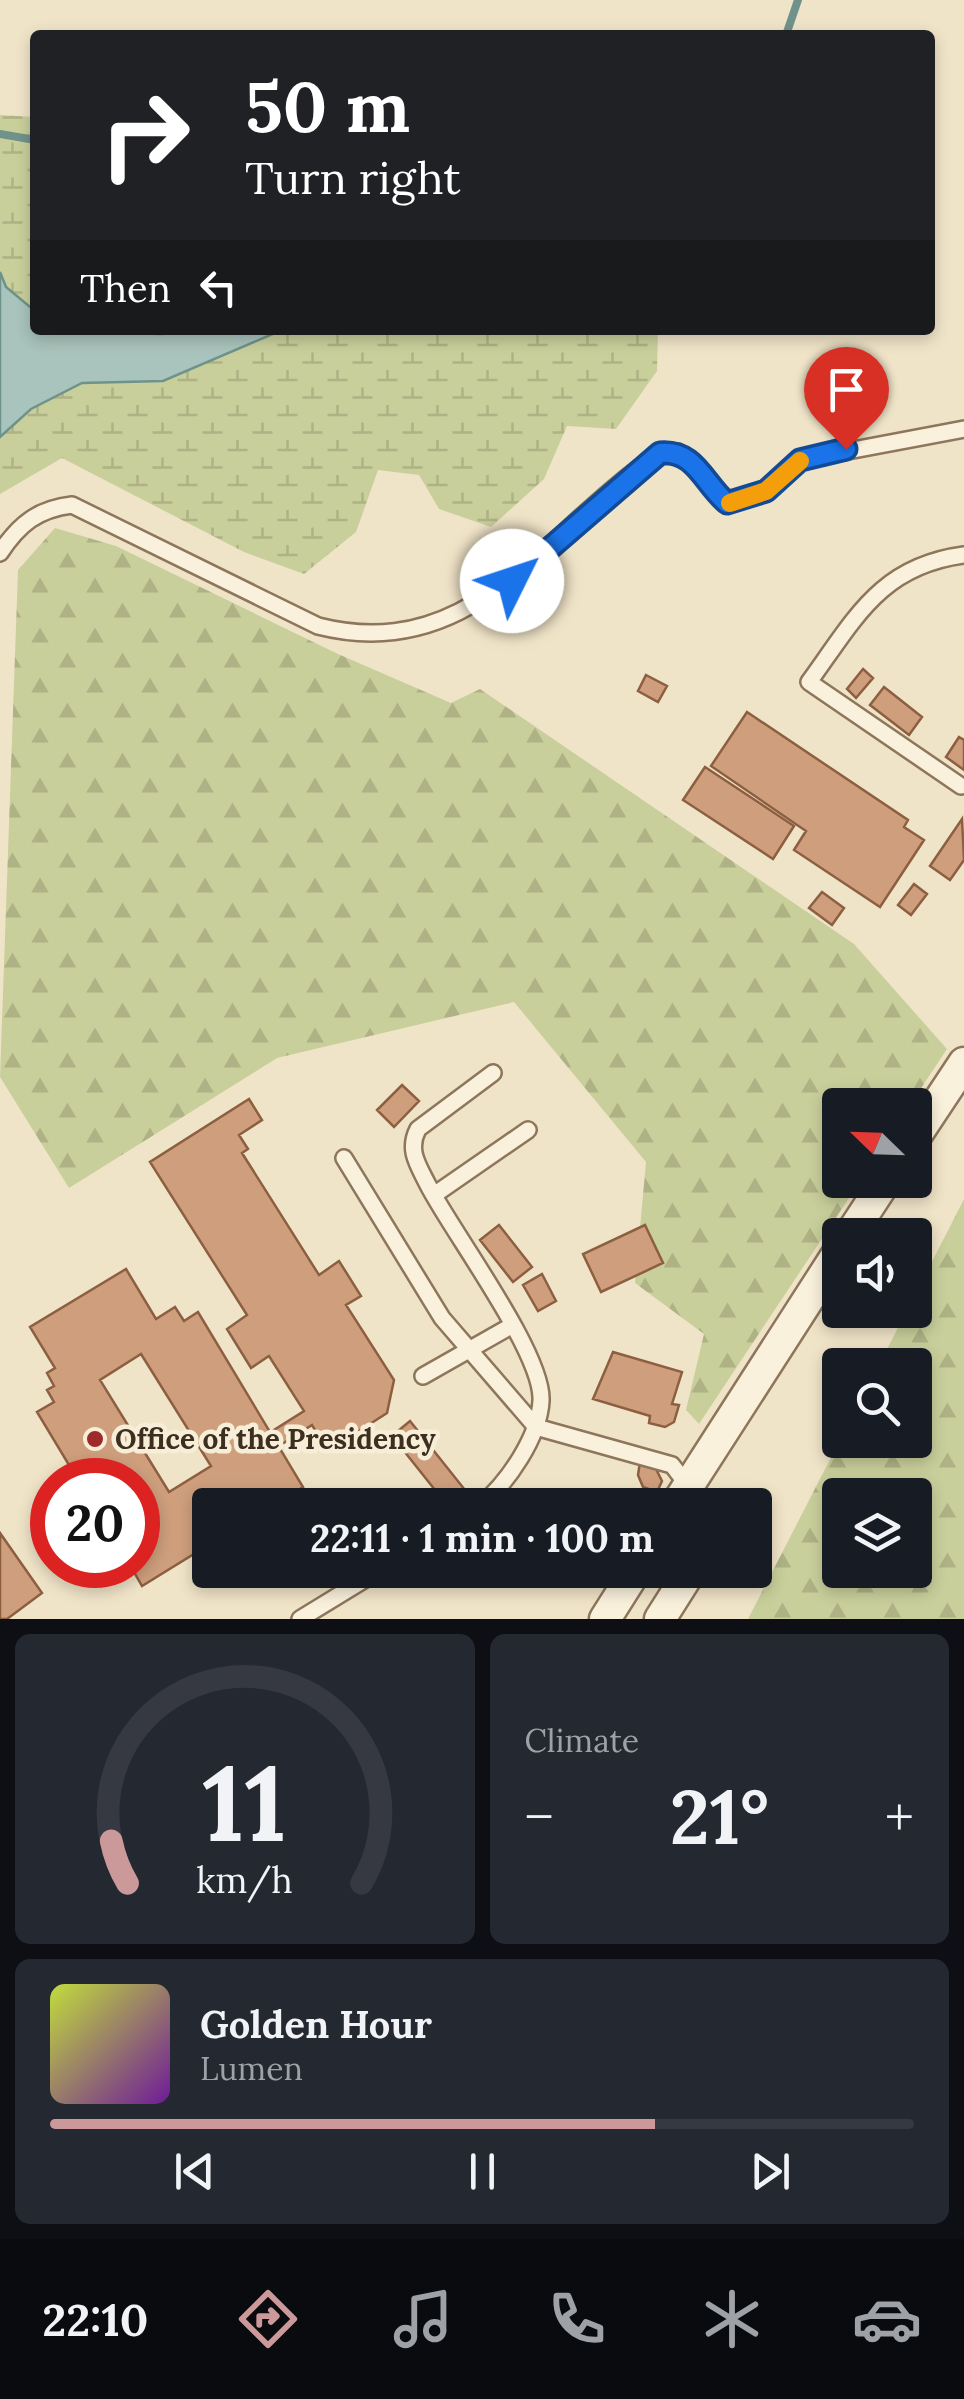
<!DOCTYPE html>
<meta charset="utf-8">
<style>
:root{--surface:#171b24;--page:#242831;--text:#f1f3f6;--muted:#9ea1a6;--line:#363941;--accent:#cc999b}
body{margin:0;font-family:Lora,serif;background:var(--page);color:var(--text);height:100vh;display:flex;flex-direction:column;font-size:38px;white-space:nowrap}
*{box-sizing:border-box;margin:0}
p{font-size:32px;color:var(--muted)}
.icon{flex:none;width:55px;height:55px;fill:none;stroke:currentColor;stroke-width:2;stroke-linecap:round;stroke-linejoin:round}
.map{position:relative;height:1619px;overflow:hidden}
.side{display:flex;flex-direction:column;gap:15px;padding:15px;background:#0d0f14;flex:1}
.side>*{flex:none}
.guide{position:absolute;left:30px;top:30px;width:905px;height:305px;border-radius:10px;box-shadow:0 5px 15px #0003;background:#202124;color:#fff;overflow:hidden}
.needle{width:65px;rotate:293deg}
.controls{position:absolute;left:822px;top:1088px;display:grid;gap:20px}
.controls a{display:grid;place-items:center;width:110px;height:110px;border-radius:10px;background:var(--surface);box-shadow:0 5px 15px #0003;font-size:50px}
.speed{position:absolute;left:30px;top:1458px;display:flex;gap:20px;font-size:50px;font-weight:700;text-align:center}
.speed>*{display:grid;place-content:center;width:130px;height:130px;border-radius:50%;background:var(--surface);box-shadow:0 5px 15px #0003;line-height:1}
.speed .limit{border:15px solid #d22;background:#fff;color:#111}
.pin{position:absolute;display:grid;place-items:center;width:85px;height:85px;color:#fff;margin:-102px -42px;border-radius:50% 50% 50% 0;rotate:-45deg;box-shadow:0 0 10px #0007}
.pin .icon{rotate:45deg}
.me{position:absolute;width:110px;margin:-55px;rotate:49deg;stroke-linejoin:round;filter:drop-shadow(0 0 8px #0008)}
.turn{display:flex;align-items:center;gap:35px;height:210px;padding:0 50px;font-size:45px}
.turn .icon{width:130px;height:130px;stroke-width:2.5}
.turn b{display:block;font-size:70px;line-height:85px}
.then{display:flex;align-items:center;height:95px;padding:0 50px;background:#0003;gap:20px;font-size:38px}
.big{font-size:75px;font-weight:700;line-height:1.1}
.side .card{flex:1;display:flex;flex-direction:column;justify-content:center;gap:15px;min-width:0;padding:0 35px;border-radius:15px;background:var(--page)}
.side .dial{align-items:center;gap:0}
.dial svg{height:260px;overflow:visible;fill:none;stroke:var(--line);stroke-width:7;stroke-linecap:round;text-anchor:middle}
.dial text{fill:var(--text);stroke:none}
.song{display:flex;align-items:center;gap:30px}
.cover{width:120px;height:120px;border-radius:15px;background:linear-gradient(135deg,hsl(70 70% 55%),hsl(280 70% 35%))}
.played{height:10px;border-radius:5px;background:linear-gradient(90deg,var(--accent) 70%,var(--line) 70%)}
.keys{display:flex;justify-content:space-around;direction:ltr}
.heat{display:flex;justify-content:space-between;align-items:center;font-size:55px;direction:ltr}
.side .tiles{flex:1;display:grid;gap:15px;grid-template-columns:1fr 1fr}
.card:last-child{grid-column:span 2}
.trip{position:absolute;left:192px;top:1488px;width:580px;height:100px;border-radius:10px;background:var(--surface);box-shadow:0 5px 15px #0003;font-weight:700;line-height:100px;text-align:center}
.tab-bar{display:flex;height:160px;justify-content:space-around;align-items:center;background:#090b0e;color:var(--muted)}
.tab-bar .icon{width:70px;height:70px}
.tab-bar .current{color:var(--accent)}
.tab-bar b{font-size:45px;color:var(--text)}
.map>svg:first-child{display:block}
.forest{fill:url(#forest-firs);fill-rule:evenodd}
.wetland{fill:url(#wetland-marsh)}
.water{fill:#a9c4bc;stroke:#6f938a;stroke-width:2.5}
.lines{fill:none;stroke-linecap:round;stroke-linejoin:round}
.stream{stroke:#6f938a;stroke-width:8}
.building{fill:#cf9f7d;stroke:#8d5f41;stroke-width:2.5;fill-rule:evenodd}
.service-casing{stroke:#8d765c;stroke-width:20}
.minor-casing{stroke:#8d765c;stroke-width:35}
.service{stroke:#faf1dc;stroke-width:15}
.minor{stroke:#faf1dc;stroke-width:30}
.route-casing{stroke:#114b97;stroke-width:25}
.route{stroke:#1a73e8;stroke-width:18}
.slow{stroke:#f59e0b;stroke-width:18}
.poi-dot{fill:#9e2a2b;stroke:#f7eed8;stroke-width:4}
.labels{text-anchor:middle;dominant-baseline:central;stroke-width:9;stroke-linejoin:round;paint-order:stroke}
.poi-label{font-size:28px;font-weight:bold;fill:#3d2e20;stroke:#f7eed8;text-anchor:start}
</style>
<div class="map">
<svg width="964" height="1619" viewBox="0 0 964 1619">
<defs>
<pattern id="forest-firs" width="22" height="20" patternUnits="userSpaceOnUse" patternTransform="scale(2.5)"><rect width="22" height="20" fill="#c9cf9b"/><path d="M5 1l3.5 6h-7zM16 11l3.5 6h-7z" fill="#aeb285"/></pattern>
<pattern id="wetland-marsh" width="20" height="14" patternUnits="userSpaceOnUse" patternTransform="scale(2.5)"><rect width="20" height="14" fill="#c9cf9b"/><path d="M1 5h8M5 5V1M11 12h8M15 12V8" fill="none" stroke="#aeb285"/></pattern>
</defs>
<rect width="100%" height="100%" fill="#f0e4c8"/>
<path class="forest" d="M55,528L116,546L338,654L451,703L480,689L854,944L947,1049L910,1105H840V1180H861L699,1424L686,1410L704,1334L635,1283L646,1162L514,1002L277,1058L69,1188L0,1077L18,570Z
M964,1199V1619H748L840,1440H915V1365H879L907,1310H915V1295ZM840,1495H915V1570H840Z"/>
<path class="wetland" d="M0,115L35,117V311L5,287L0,272Z
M282,330H658L657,371L616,429L567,426L544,479L491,527L439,509L419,475L378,470L356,532L304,574L244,552L62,458L0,494V437L31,409L82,383L163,381Z"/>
<path class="water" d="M0,272L6,287L35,311V330L159,334L282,330L163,381L82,383L31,409L0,437Z"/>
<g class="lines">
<path class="stream" d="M786,35L798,0
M0,134L35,140"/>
</g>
<path class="building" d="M863,669L873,678L856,698L847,689Z
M646,675L667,686L658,702L638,691Z
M884,687L922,717L909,735L870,705Z
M747,712L908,820L904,827L924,840L880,907L794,850L806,831L711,766Z
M959,737L964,740V770L946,757Z
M705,767L794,826L773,859L683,800Z
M962,819L964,860L950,880L930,866Z
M914,884L927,894L911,915L898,905Z
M822,892L844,908L832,925L809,908Z
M402,1085L419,1101L394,1127L377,1110Z
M249,1099L262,1120L239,1135L248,1149L242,1153L319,1275L339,1261L361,1296L346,1305L394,1380L387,1413L328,1451L312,1425L282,1444L274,1430L304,1411L269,1356L251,1368L227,1329L247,1315L150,1162Z
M499,1225L532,1267L513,1282L480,1240Z
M645,1225L663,1263L601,1292L583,1254Z
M126,1269L156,1319L175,1307L184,1321L198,1312L303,1487L273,1505H210V1544L142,1586L130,1565H138V1480H78L37,1412L54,1402L47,1390L54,1386L47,1373L55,1368L30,1327ZM141,1354L211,1466L169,1492L100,1380Z
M542,1274L556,1301L538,1311L523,1285Z
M613,1352L682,1372L672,1404L679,1405L674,1422L665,1427L649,1423L650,1416L593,1399Z
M410,1421L469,1495L457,1505H447L392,1436Z
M640,1462L655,1467L662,1481L657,1492L643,1487L638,1475Z
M0,1533L42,1593L7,1619H0Z"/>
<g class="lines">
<defs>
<path id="service" d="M0,553C19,524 38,509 72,505L318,626C476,666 547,526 661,453L678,452C699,466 708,487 727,503L766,491L800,460L964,429
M961,786L809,682C855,619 880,566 964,555
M344,1158L442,1318L536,1427L672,1465L688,1486
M434,1195L528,1130
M423,1376L511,1326
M481,1505C508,1482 539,1437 541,1401C544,1354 452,1232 428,1185C418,1165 407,1150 418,1129L493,1073
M300,1619L380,1570"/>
<path id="minor" d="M915,1137L964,1063
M850,1235L886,1180
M676,1505L840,1250
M605,1619L636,1570
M660,1619L691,1570"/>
</defs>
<use href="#service" class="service-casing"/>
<use href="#minor" class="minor-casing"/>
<use href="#service" class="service"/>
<use href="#minor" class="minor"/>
</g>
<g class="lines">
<defs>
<path id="route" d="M512,581L660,453C696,450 703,483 727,503L766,491L800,460L846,449"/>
</defs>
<use href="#route" class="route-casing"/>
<use href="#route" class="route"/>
<path class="slow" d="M730,503L766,491L800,461"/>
</g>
<circle class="poi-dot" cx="95" cy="1439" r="10"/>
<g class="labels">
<g class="poi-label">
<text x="115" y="1439">Office of the Presidency</text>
</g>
</g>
</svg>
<div class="controls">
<a><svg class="needle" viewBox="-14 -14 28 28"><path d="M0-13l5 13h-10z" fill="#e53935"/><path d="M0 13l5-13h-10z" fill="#9ea1a6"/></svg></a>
<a><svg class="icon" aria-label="sound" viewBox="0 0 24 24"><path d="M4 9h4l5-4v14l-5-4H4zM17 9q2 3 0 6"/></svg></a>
<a><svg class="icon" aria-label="search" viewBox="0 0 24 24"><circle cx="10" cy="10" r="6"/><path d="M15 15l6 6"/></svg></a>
<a><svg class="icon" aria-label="layers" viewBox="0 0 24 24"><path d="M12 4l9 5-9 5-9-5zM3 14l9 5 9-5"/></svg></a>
</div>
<div class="speed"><div class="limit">20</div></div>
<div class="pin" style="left:846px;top:449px;background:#d93025"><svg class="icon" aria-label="arrive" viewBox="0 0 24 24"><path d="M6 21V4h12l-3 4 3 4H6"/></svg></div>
<svg class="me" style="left:512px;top:581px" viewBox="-20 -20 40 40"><circle r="19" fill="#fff"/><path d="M0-13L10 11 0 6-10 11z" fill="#1a73e8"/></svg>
<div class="trip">22:11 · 1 min · 100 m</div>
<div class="guide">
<div class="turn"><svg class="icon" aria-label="right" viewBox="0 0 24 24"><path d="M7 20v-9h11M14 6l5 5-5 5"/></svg><div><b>50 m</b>Turn right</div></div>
<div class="then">Then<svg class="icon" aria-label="left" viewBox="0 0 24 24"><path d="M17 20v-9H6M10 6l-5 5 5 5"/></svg></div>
</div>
</div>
<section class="side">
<div class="tiles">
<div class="card dial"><svg viewBox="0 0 100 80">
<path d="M14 69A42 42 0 1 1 86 69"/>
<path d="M14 69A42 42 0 0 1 9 56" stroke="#cc999b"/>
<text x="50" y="56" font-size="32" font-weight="700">11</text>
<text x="50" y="72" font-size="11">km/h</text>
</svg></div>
<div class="card"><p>Climate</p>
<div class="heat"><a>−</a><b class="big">21°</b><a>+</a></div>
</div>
<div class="card">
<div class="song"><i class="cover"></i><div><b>Golden Hour</b><p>Lumen</p></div></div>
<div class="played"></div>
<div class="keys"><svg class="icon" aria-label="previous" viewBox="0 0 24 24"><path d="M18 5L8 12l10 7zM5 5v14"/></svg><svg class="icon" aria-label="pause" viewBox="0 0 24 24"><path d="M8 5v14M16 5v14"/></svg><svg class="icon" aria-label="next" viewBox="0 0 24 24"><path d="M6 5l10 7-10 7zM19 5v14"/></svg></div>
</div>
</div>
</section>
<nav class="tab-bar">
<b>22:10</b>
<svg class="icon current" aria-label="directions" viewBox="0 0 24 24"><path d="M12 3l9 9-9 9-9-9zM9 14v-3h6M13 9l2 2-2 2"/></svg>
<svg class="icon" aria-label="music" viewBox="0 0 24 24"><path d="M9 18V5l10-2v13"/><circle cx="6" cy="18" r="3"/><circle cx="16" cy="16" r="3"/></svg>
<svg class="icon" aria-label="phone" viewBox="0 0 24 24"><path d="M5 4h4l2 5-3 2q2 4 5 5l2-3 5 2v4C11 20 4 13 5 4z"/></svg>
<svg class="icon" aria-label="climate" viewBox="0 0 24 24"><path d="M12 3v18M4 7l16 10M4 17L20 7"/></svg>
<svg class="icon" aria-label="car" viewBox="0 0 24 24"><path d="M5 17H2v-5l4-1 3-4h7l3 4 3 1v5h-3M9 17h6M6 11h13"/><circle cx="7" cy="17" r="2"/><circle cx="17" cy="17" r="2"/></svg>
</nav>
